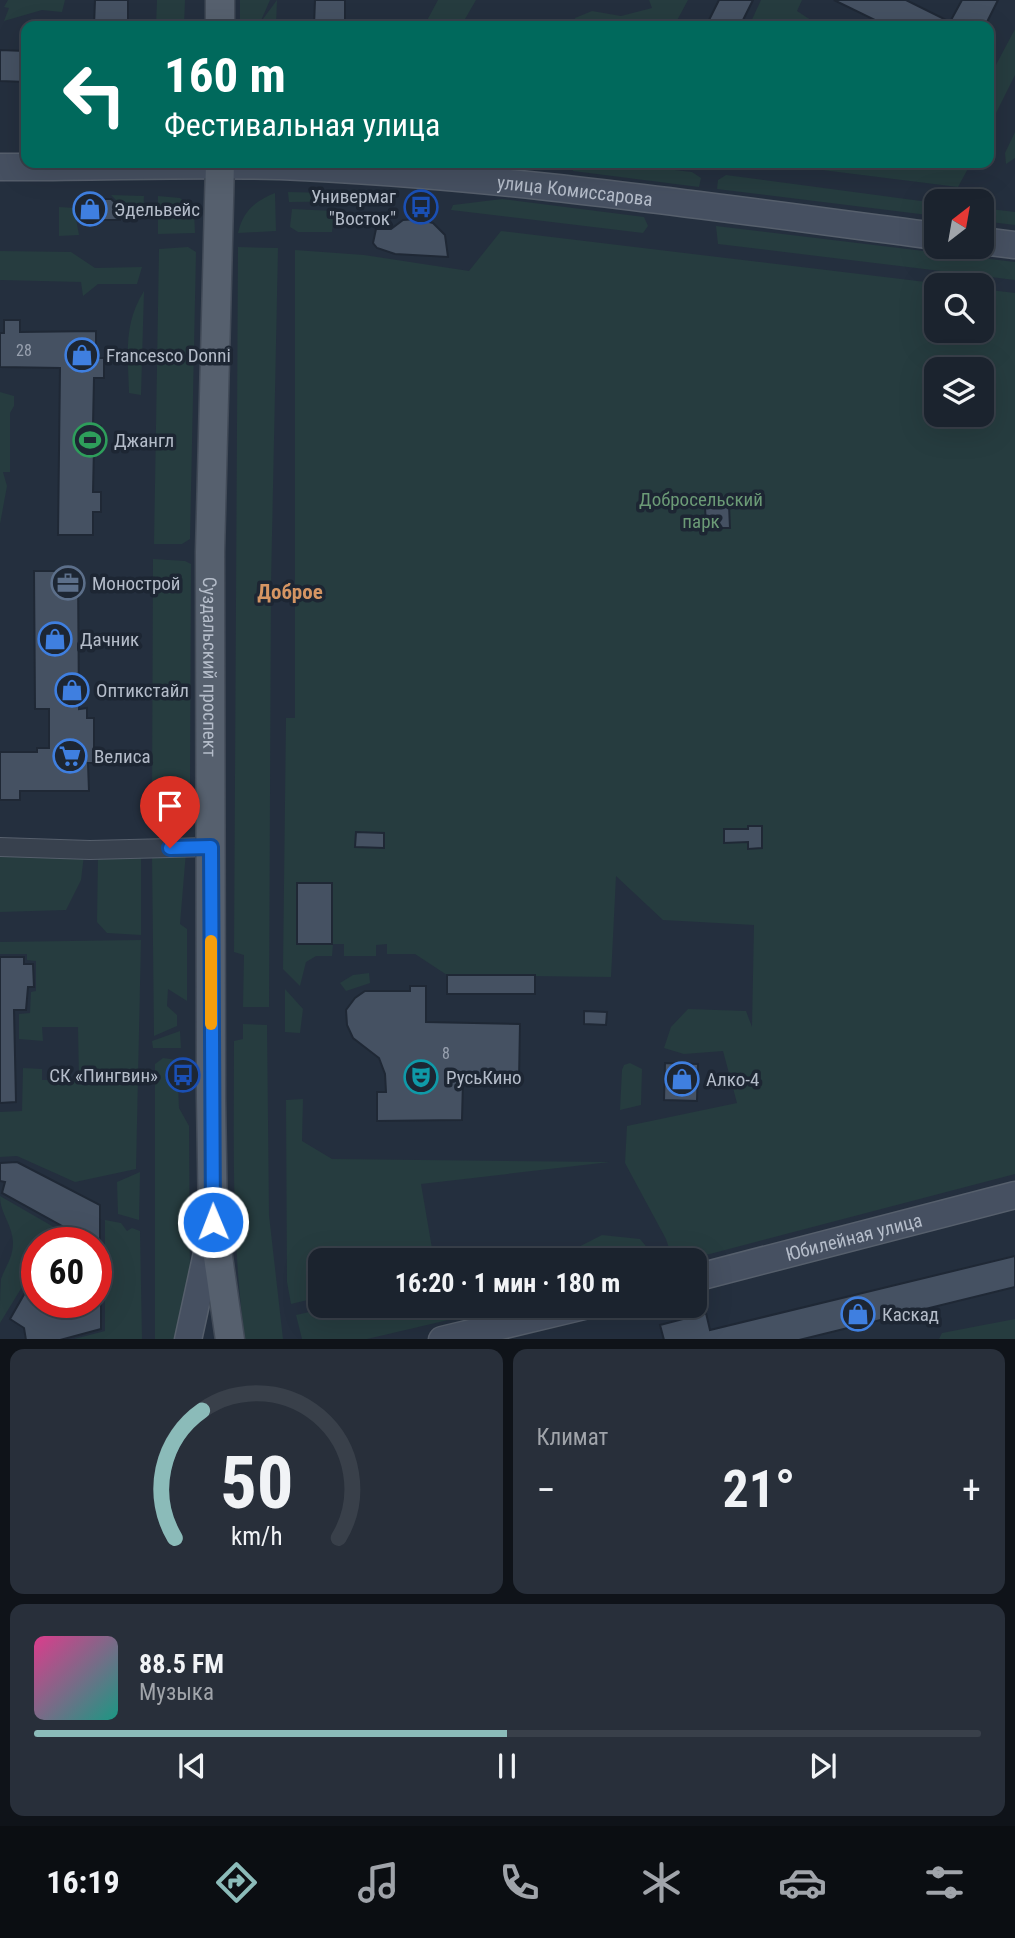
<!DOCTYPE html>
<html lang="ru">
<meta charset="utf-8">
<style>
:root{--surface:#1b232e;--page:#282f3a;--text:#f1f3f6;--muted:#a0a4aa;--line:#39404a;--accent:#8bbbb9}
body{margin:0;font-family:"Roboto Condensed",sans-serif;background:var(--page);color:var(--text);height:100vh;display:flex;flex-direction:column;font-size:26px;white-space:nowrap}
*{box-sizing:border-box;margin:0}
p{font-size:23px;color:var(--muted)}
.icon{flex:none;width:38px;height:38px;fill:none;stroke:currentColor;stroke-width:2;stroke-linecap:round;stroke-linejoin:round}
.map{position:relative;height:1339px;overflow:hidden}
.details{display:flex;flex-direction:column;gap:10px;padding:10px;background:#0f1319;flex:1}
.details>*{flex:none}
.banner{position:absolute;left:21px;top:21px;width:973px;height:147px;border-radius:14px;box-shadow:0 7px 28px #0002,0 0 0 2px var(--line);background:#00695c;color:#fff;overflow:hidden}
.needle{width:46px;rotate:31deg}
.buttons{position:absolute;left:924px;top:189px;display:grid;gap:14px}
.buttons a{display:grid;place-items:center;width:70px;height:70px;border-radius:14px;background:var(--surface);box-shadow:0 7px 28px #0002,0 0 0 2px var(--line);font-size:35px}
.speed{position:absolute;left:21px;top:1227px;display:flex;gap:14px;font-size:35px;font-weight:700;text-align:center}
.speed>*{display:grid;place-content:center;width:91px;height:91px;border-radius:50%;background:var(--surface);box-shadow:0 7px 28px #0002,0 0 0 2px var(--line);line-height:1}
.speed .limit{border:10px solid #d22;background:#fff;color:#111}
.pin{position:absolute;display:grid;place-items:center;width:60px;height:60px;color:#fff;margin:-72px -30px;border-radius:50% 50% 50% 0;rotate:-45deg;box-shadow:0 0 7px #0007}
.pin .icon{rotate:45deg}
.me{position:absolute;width:77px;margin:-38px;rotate:359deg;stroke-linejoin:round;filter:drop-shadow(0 0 5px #0008)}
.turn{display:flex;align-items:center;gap:24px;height:147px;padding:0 28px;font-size:32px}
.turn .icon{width:91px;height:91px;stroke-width:2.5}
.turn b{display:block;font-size:49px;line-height:60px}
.big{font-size:52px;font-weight:700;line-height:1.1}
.details .tile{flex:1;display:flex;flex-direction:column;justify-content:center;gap:10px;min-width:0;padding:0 24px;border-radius:14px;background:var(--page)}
.details .dial{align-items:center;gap:0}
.dial svg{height:182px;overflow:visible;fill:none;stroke:var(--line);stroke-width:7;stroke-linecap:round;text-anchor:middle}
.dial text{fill:var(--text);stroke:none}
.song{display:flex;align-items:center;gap:21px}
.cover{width:84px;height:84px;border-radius:10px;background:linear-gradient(135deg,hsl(330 70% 55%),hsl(170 70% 35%))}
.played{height:7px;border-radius:4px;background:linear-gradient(90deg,var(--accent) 50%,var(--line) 50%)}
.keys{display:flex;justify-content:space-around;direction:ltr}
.heat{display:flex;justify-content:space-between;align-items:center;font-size:38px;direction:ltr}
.details .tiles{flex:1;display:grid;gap:10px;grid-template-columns:1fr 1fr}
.tile:last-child{grid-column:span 2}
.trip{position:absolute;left:308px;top:1248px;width:399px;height:70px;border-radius:14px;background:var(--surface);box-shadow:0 7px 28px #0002,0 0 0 2px var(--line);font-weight:700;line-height:70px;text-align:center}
.menu{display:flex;height:112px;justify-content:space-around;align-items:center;background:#0b0e12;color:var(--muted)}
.menu .icon{width:49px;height:49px}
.menu .selected{color:var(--accent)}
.menu b{font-size:32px;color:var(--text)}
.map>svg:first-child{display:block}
.green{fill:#263c3f;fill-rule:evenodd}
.building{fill:#455162;stroke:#1f2835;stroke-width:2}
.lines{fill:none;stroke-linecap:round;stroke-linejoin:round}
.street-casing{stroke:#565f6c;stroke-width:20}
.secondary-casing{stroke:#565f6c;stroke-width:29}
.primary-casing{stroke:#414a57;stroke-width:31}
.street{stroke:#38414e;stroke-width:18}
.secondary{stroke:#465061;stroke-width:26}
.primary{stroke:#56606e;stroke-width:28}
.route-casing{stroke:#114b97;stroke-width:18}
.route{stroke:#1a73e8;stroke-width:12}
.slow{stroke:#f59e0b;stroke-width:12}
.labels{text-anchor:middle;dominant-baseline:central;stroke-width:7;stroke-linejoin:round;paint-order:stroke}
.number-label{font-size:16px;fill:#98a1af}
.street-label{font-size:19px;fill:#b4bcc9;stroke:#1d2633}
.poi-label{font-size:19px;fill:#b4bcc9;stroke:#1d2633;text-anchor:start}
.park-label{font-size:19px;fill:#6b9a76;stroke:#1d2633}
.neighbourhood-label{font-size:21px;font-weight:bold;fill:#d59563;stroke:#1d2633}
</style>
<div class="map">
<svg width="1015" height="1340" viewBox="0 0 1015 1340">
<rect width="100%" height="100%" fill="#242f3e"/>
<path class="green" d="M8,0H65L62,12L42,10L4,21L9,8L4,7Z
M157,0H185L184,26H156Z
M240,0H270L260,23L277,0L276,26H240Z
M438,0H476L461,26H424Z
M649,0H688L674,26H576L575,18L592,11L621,16L652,8Z
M761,0H802L797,11L820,26H749Z
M1015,29V75L989,127V78Z
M1015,132V158L1006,164L1005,153Z
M571,163H615L692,172L701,178L699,187L573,171Z
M766,163H971L958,187Z
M726,175L936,203V216L717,189L718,180Z
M288,192L330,193L369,201L289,202Z
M275,193L276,231L238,233C243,211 255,201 275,193Z
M111,195L144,196L143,213L134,207H123Z
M158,196L180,198L194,211L195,233L158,234Z
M502,199L644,217L648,226L643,233L451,210L453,205Z
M59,207L74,208L79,235L59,236Z
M982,208L1015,212V225L982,221Z
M292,209L334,211L332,232H298L290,227Z
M716,226L1015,262V280L718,244Z
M501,231L951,285H936V331H982V289L1015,293V1174L687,1260H673L666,1239L625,1163L627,1126L737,1103L723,1051L684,1054L664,1048L671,1027L688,1009L746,1011L752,1027L754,925L663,920L616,876L611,977L447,975L415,954H387V944L376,945V956H344V944H333L332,956H316L306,962L300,986L283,969L286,718H295V250L364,255L469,271ZM936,369H982V415H936Z
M188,247L196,252L190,539L182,544H154L159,249Z
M238,247L278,248L271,584L269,1007H243L244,955L234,952Z
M0,251L71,252L95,268L142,267L137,284H98L83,296L81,282L0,280Z
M144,291L141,395L129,393C128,354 123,325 144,291Z
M0,392L14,396V406L10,413V472H3L7,486L0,524Z
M153,559L185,561L191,564L190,787L172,803L152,804Z
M186,852L180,924L187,929V1001L168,989L167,1006L177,1015V1026L154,1036L152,854Z
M0,853L84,855L81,880L66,910L0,912Z
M98,856L141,857V935L107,933L97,922Z
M141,940L136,1169L75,1182L17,1156L0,1157V1112L22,1111L23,1068L42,1069V1080H79L78,1027H42L43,1041L19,1039V1014L30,1013L31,992L36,991V961L27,960V954H0V942Z
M369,973L370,983L346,991L340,983L353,975Z
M285,989L303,1009L300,1033L285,1032Z
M243,1024L267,1025L269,1215L283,1339H245C231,1240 234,1141 234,1041L243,1039Z
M180,1031L181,1048H153L152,1041Z
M163,1058L177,1060L179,1108L189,1126L190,1282C180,1306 189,1320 181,1339H155V1064Z
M630,1063L642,1069L641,1105L620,1110L622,1070L624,1065Z
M303,1099L302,1141L332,1159L610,1162L421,1184L434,1260H320V1297L291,1304L287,1282L286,1100Z
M140,1172L139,1220L118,1214L117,1182Z
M0,1196L59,1230L60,1242H37V1268L33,1269L0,1323C0,1310 0,1291 1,1279C6,1265 13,1258 13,1242C12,1224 0,1213 0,1196Z
M105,1220L121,1223L127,1231L132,1228L140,1231L142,1339H74L105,1331Z
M602,1235L640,1239L650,1251L653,1260H553Z
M336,1306H508L367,1339H302L296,1315Z
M1015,1319V1339H939L942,1333Z"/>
<path class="building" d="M95,0H128V26H94Z
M315,0H345V26H314Z
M719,0H753L740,26H706Z
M834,0H906L950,22L962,0H998L985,26H887Z
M0,50L26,51V82L0,81Z
M85,199H111L120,207V220H78V208Z
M418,219L433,223L445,235L448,257L395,254L377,248L373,243L376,229H391L403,220Z
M4,320H20V332L96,331V358H104V378H94L93,425L101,426V447H94L93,492H101V512H93V535H58L60,368L0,367V333H4Z
M729,505L730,528H706L705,506Z
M34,571H78L79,709L87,708V718H94V763H88L89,791H20V800H0V752H37V748H49V709H35Z
M748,826H762V848L748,849V842L724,843V829H748Z
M356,832L384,833V848L355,847Z
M297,883H332V944H297Z
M0,957H24V964H33L34,987H28L26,1010H14L16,1102L0,1103Z
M447,975H535V994H447Z
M410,986H426V1022L520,1024L519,1081H463L462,1120L377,1121V1092H386L385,1074L379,1058L353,1038L347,1025L346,1010L355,998L365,991H410Z
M584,1011L607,1012L606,1025L584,1024Z
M665,1063L698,1064L697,1101L664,1100Z
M17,1162L100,1205V1242H65L64,1227L2,1193L5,1182L0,1181V1163Z
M1015,1256V1287L799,1340H664L660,1325L706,1313L710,1330Z
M26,1291L37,1298V1302L51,1306L68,1302H101V1329L60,1340H26L24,1328L10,1319Z"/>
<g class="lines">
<defs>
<path id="street" d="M0,847L90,850L210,847"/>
<g id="secondary">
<path id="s1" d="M0,167C93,168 187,163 280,166C500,175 718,208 936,236"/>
<path d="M982,241L1015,245"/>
<path id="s2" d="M695,1278L1015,1195"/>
<path d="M188,1340L212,1230"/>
<path d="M442,1340L584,1306"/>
</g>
<g id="primary">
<path d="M220,26V0"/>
<path id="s3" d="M220,163L210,552L211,1099L213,1222L230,1340"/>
</g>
</defs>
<use href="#street" class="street-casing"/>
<use href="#secondary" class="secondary-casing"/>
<use href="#primary" class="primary-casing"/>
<use href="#street" class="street"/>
<use href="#secondary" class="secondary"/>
<use href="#primary" class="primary"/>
</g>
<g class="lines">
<defs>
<path id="route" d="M170,848L211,847L213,1222"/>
</defs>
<use href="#route" class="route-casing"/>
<use href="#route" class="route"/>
<path class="slow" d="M211,941V1024"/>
</g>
<defs>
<symbol id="bus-ring" viewBox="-11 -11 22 22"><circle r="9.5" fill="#1d2633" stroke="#1a4fb4" stroke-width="1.5"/><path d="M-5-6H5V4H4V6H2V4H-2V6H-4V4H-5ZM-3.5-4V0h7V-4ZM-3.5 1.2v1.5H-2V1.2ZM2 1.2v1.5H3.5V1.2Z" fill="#1a4fb4"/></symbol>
<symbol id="shop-ring" viewBox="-11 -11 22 22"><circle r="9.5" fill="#1d2633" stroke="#3f7fe0" stroke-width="1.5"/><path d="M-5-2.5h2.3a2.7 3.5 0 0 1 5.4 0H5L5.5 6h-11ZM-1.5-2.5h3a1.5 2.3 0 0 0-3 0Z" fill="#3f7fe0"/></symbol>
<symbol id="stadium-ring" viewBox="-11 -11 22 22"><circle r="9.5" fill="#1d2633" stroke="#2e9e5b" stroke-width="1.5"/><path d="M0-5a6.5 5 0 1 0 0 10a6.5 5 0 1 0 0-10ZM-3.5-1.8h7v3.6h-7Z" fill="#2e9e5b"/></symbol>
<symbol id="office-ring" viewBox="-11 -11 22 22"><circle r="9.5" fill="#1d2633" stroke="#5c6f8a" stroke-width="1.5"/><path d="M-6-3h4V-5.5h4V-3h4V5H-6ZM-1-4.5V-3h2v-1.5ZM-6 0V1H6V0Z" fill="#5c6f8a"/></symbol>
<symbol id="supermarket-ring" viewBox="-11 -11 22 22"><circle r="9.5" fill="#1d2633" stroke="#3f7fe0" stroke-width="1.5"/><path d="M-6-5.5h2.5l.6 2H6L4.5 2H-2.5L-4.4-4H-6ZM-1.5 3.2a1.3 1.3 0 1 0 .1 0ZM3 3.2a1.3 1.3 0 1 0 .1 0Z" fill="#3f7fe0"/></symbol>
<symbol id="theatre-ring" viewBox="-11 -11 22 22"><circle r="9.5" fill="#1d2633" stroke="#0f9aa8" stroke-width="1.5"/><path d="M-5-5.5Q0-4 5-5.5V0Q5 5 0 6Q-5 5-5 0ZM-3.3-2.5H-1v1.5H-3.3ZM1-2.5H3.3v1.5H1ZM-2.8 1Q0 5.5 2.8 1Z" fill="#0f9aa8"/></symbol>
</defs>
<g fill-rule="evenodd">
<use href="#bus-ring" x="402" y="188" width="38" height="38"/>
<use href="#shop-ring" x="71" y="190" width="38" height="38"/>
<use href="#shop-ring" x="63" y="336" width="38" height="38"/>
<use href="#stadium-ring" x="71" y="421" width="38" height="38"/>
<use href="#office-ring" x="49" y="564" width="38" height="38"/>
<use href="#shop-ring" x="36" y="620" width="38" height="38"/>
<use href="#shop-ring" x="53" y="671" width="38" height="38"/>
<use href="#supermarket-ring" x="51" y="737" width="38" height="38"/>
<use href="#bus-ring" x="164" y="1056" width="38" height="38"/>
<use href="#theatre-ring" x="402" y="1058" width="38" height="38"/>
<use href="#shop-ring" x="663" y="1060" width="38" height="38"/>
<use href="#shop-ring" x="839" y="1295" width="38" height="38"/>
</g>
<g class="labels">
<g class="number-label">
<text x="24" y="350">28</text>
<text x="446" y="1053">8</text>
</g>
<g class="street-label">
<text stroke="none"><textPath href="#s1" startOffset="576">улица Комиссарова</textPath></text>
<text stroke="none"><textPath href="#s3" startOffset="504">Суздальский проспект</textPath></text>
<text stroke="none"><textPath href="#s2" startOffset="164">Юбилейная улица</textPath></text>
</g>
<g class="poi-label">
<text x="396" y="196" text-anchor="end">Универмаг<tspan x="396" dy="22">"Восток"</tspan></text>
<text x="114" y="209">Эдельвейс</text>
<text x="106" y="355">Francesco Donni</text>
<text x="114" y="440">Джангл</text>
<text x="92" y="583">Монострой</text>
<text x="80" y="639">Дачник</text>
<text x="96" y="690">Оптикстайл</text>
<text x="94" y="756">Велиса</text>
<text x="158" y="1075" text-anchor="end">СК «Пингвин»</text>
<text x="446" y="1077">РусьКино</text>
<text x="706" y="1079">Алко-4</text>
<text x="882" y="1314">Каскад</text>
</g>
<g class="park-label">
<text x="701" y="499">Добросельский<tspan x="701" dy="22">парк</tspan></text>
</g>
<g class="neighbourhood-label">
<text x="290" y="592">Доброе</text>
</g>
</g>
</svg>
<div class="buttons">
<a><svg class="needle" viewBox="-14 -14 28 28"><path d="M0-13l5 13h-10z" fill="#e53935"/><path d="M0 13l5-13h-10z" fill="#a0a4aa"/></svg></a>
<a><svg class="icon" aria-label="search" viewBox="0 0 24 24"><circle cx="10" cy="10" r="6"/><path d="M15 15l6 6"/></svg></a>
<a><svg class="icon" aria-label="layers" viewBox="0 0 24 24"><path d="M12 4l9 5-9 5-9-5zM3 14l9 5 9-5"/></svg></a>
</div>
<div class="speed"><div class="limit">60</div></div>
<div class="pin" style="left:170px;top:848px;background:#d93025"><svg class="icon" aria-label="arrive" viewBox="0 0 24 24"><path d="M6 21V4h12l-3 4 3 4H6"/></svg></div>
<svg class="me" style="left:213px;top:1222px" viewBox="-20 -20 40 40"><circle r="17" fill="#1a73e8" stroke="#fff" stroke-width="3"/><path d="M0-11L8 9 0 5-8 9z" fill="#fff"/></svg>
<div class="trip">16:20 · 1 мин · 180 m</div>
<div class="banner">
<div class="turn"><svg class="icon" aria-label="left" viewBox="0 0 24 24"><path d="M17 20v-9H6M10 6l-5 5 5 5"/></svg><div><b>160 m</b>Фестивальная улица</div></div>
</div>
</div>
<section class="details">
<div class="tiles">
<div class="tile dial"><svg viewBox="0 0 100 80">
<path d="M14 69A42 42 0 1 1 86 69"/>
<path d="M14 69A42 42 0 0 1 26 13" stroke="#8bbbb9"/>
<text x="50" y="56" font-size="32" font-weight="700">50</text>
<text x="50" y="72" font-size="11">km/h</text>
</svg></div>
<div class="tile"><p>Климат</p>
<div class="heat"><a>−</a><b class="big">21°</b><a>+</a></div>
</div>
<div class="tile">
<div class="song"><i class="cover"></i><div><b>88.5 FM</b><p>Музыка</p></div></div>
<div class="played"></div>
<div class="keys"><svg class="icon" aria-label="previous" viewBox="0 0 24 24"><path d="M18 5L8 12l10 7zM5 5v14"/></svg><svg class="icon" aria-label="pause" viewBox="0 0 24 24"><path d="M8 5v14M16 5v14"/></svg><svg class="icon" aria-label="next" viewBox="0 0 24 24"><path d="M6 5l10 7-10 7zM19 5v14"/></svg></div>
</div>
</div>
</section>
<nav class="menu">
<b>16:19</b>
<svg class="icon selected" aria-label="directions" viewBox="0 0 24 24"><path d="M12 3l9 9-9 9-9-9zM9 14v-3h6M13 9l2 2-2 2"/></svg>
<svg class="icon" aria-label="music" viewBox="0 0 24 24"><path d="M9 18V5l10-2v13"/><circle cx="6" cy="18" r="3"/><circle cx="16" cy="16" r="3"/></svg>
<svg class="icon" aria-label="phone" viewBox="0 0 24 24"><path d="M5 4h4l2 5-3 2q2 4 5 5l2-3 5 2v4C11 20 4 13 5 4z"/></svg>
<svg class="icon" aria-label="climate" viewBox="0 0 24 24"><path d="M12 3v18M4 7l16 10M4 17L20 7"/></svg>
<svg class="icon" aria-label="car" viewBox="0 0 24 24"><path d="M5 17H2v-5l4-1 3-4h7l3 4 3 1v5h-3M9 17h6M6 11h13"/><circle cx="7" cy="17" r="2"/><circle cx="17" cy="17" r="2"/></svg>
<svg class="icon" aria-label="filters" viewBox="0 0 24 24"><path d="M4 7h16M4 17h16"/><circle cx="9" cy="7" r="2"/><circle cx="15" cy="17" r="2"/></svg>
</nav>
